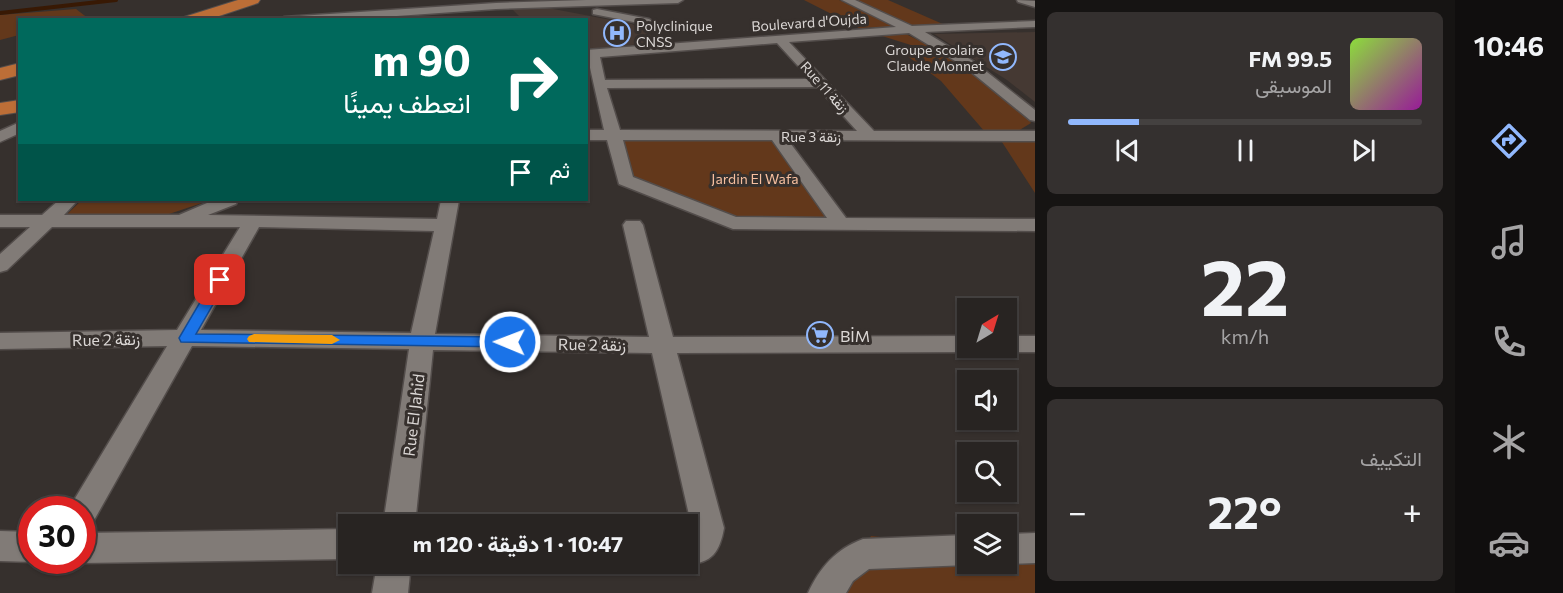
<!DOCTYPE html>
<html lang="ar">
<meta charset="utf-8">
<style>
:root{--surface:#282422;--page:#34302f;--text:#f1f3f6;--muted:#a5a4a5;--line:#444140;--accent:#91b8fd}
body{margin:0;font-family:Commissioner,Vazirmatn,sans-serif;background:var(--page);color:var(--text);direction:rtl;height:100vh;display:flex;flex-direction:column;font-size:22px;white-space:nowrap}
*{box-sizing:border-box;margin:0}
p{font-size:20px;color:var(--muted)}
.icon{flex:none;width:33px;height:33px;fill:none;stroke:currentColor;stroke-width:2;stroke-linecap:round;stroke-linejoin:round}
.map{position:relative;flex:1;overflow:hidden;direction:ltr}
.drawer{display:flex;flex-direction:column;gap:12px;padding:12px;background:#161413;width:420px}
.drawer>*{flex:none}
.top-card{position:absolute;left:18px;top:18px;width:570px;height:183px;border-radius:0px;box-shadow:0 2px 4px #0004,0 0 0 2px var(--line);direction:rtl;background:#00695c;color:#fff;overflow:hidden}
.needle{width:39px;rotate:38deg}
.buttons{position:absolute;left:957px;top:298px;display:grid;gap:12px}
.buttons a{display:grid;place-items:center;width:60px;height:60px;border-radius:0px;background:var(--surface);box-shadow:0 2px 4px #0004,0 0 0 2px var(--line);font-size:30px}
.speed{position:absolute;left:18px;top:496px;display:flex;gap:12px;font-size:30px;font-weight:700;text-align:center}
.speed>*{display:grid;place-content:center;width:78px;height:78px;border-radius:50%;background:var(--surface);box-shadow:0 2px 4px #0004,0 0 0 2px var(--line);line-height:1}
.speed .limit{border:9px solid #d22;background:#fff;color:#111}
.pin{position:absolute;display:grid;place-items:center;width:51px;height:51px;color:#fff;margin:-26px;border-radius:12px;box-shadow:0 3px 9px #0006}
.me{position:absolute;width:66px;margin:-33px;rotate:271deg;stroke-linejoin:round;filter:drop-shadow(0 0 4px #0008)}
.turn{display:flex;align-items:center;gap:21px;height:126px;padding:0 18px;font-size:27px}
.turn .icon{width:78px;height:78px;stroke-width:2.5}
.turn b{display:block;font-size:42px;line-height:51px}
.then{display:flex;align-items:center;height:57px;padding:0 18px;background:#0003;gap:12px;font-size:22px}
.big{font-size:45px;font-weight:700;line-height:1.1}
.drawer .tile{flex:1;display:flex;flex-direction:column;justify-content:center;gap:9px;min-width:0;padding:0 21px;border-radius:9px;background:var(--page)}
.drawer .dial{align-items:center;gap:0}
.dial b{font-size:78px;line-height:1}
.song{display:flex;align-items:center;gap:18px}
.cover{width:72px;height:72px;border-radius:9px;background:linear-gradient(135deg,hsl(90 70% 55%),hsl(300 70% 35%))}
.played{height:6px;border-radius:3px;background:linear-gradient(90deg,var(--accent) 20%,var(--line) 20%)}
.keys{display:flex;justify-content:space-around;direction:ltr}
.heat{display:flex;justify-content:space-between;align-items:center;font-size:33px;direction:ltr}
.trip{position:absolute;left:338px;top:514px;width:360px;height:60px;border-radius:0px;background:var(--surface);box-shadow:0 2px 4px #0004,0 0 0 2px var(--line);font-weight:700;line-height:60px;text-align:center;direction:rtl}
main{display:flex;flex:1;min-height:0}
.menu{display:flex;flex-direction:column;width:108px;justify-content:space-around;align-items:center;background:#100e0e;color:var(--muted)}
.menu .icon{width:42px;height:42px}
.menu .active{color:var(--accent)}
.menu b{font-size:27px;color:var(--text)}
.map>svg:first-child{display:block}
.built{fill:#453933}
.green{fill:#63381b}
.lines{fill:none;stroke-linecap:round;stroke-linejoin:round}
.stream{stroke:#381904;stroke-width:4}
.minor-casing{stroke:#534d4b;stroke-width:3}
.trunk-casing{stroke:#534d4b;stroke-width:2}
.minor{fill:#817b77;fill-rule:evenodd}
.trunk{fill:#bc6e37;fill-rule:evenodd}
.route{fill:#1a73e8;stroke:#114b97;stroke-width:1.5}
.slow{fill:#f59e0b}
.labels{text-anchor:middle;dominant-baseline:central;stroke-width:6;stroke-linejoin:round;paint-order:stroke}
.far-street-label{font-size:14px;fill:#dbd7d5;stroke:#36302d}
.far-poi-label{font-size:14px;fill:#dbd7d5;stroke:#36302d;text-anchor:start}
.far-park-label{font-size:14px;fill:#f6bf9f;stroke:#36302d}
.poi-label{font-size:16px;fill:#dbd7d5;stroke:#36302d;text-anchor:start}
.street-label{font-size:16px;fill:#dbd7d5;stroke:#36302d}
</style>
<main>
<nav class="menu">
<b>10:46</b>
<svg class="icon active" aria-label="directions" viewBox="0 0 24 24"><path d="M12 3l9 9-9 9-9-9zM9 14v-3h6M13 9l2 2-2 2"/></svg>
<svg class="icon" aria-label="music" viewBox="0 0 24 24"><path d="M9 18V5l10-2v13"/><circle cx="6" cy="18" r="3"/><circle cx="16" cy="16" r="3"/></svg>
<svg class="icon" aria-label="phone" viewBox="0 0 24 24"><path d="M5 4h4l2 5-3 2q2 4 5 5l2-3 5 2v4C11 20 4 13 5 4z"/></svg>
<svg class="icon" aria-label="climate" viewBox="0 0 24 24"><path d="M12 3v18M4 7l16 10M4 17L20 7"/></svg>
<svg class="icon" aria-label="car" viewBox="0 0 24 24"><path d="M5 17H2v-5l4-1 3-4h7l3 4 3 1v5h-3M9 17h6M6 11h13"/><circle cx="7" cy="17" r="2"/><circle cx="17" cy="17" r="2"/></svg>
</nav>
<section class="drawer">
<div class="tile">
<div class="song"><i class="cover"></i><div><b>99.5 FM</b><p>الموسيقى</p></div></div>
<div class="played"></div>
<div class="keys"><svg class="icon" aria-label="previous" viewBox="0 0 24 24"><path d="M18 5L8 12l10 7zM5 5v14"/></svg><svg class="icon" aria-label="pause" viewBox="0 0 24 24"><path d="M8 5v14M16 5v14"/></svg><svg class="icon" aria-label="next" viewBox="0 0 24 24"><path d="M6 5l10 7-10 7zM19 5v14"/></svg></div>
</div>
<div class="tile dial"><b>22</b><p>km/h</p></div>
<div class="tile"><p>التكييف</p>
<div class="heat"><a>−</a><b class="big">22°</b><a>+</a></div>
</div>
</section>
<div class="map">
<svg width="1035" height="593" viewBox="0 0 1035 593">
<rect width="100%" height="100%" fill="#36302d"/>
<path class="built" d="M543,7L632,24L663,42L587,49L586,20L522,19L511,8Z
M1035,32V102L1007,80L934,34Z"/>
<path class="green" d="M804,0H839L897,27L859,28Z
M850,0H888L945,25L910,27Z
M76,9L89,19L20,20L19,35L0,40V15Z
M906,34C951,57 1001,82 1031,123L1018,131L985,132L941,81L906,55L930,51L882,36Z
M615,135L777,136L840,223L714,219L618,183Z
M1035,141V193L1002,142Z
M82,200H211L160,217L63,218Z
M871,536L967,546L968,564H1006L1007,549L1035,552V593H838Z"/>
<g class="lines">
<path class="stream" d="M0,13L116,0"/>
<defs>
<path id="minor" d="M586,0H683L678,3L496,9L340,20H279L284,17L496,3Z
M842,0H855L912,26L1035,21V27L925,32L973,61L1035,110V121L1030,120L965,67L909,33L789,42L874,131H1035V141L788,140L846,218L1035,219V231L733,229L619,184L607,140H586V130H604L586,50L896,27ZM777,43L810,79L605,80L600,57ZM817,87L857,131L620,130L607,88ZM623,140H772L827,218L736,217L633,177Z
M1017,0L1035,1V7L1018,2Z
M597,9L649,19L654,22L649,25L593,14V10Z
M20,122V133L0,142V131Z
M59,200H78L64,215H179L214,200H238L236,204L208,215L437,219L441,200H459L435,334L649,337L623,225L626,221H640L643,225L673,337L968,336V348H978L968,352L677,353L724,528C720,551 712,564 687,564V534H691L692,528L652,353L433,350L415,525H383L409,349L192,346L93,522L82,526V510H68L167,346L0,349V333L177,330L240,227H52L7,270L0,272V254L30,227H0V215H42ZM259,227L434,231L411,333L201,330Z
M1006,336H1035V352H1006L997,350L996,348H1006Z
M348,529V559L82,563L77,561H82V533Z
M0,531L32,532V561H34L32,562L0,561Z
M1035,533V563L1006,564V534Z
M968,535V564H970L968,565L869,569L853,581L846,593H808C820,567 836,549 863,539Z
M377,564H411L408,593H372Z"/>
<path id="trunk" d="M238,0H260L258,3L207,20H182L184,17Z
M20,63V75L0,80V68Z
M20,100V112L0,115V103Z"/>
</defs>
<use href="#minor" class="minor-casing"/>
<use href="#trunk" class="trunk-casing"/>
<use href="#minor" class="minor"/>
<use href="#trunk" class="trunk"/>
</g>
<path class="route" d="M220,276L227,280L196,334L510,337L518,342L510,347L181,342L179,338L213,280Z"/>
<path class="slow" d="M254,334L332,335L340,340L332,344L249,342L247,339L249,336Z"/>
<defs>
<symbol id="hospital-ring" viewBox="-11 -11 22 22"><circle r="9.5" fill="#36302d" stroke="#91b8fd" stroke-width="1.5"/><path d="M-5-5h3v3.5h4V-5h3V5h-3V1.5h-4V5h-3Z" fill="#91b8fd"/></symbol>
<symbol id="school-ring" viewBox="-11 -11 22 22"><circle r="9.5" fill="#36302d" stroke="#91b8fd" stroke-width="1.5"/><path d="M0-5L7-2L0 1L-7-2ZM-4 1L0 2.5L4 1V4Q0 6-4 4Z" fill="#91b8fd"/></symbol>
<symbol id="supermarket-ring" viewBox="-11 -11 22 22"><circle r="9.5" fill="#36302d" stroke="#91b8fd" stroke-width="1.5"/><path d="M-6-5.5h2.5l.6 2H6L4.5 2H-2.5L-4.4-4H-6ZM-1.5 3.2a1.3 1.3 0 1 0 .1 0ZM3 3.2a1.3 1.3 0 1 0 .1 0Z" fill="#91b8fd"/></symbol>
</defs>
<g fill-rule="evenodd">
<use href="#hospital-ring" x="602" y="18" width="30" height="30"/>
<use href="#school-ring" x="988" y="42" width="30" height="30"/>
<use href="#supermarket-ring" x="805" y="320" width="30" height="30"/>
</g>
<g class="labels">
<g class="far-street-label">
<text transform="translate(809 22) rotate(-4)">Boulevard d'Oujda</text>
<text transform="translate(825 87) rotate(48)">Rue 11 زنقة</text>
<text x="811" y="136">Rue 3 زنقة</text>
</g>
<g class="far-poi-label">
<text x="636" y="25">Polyclinique<tspan x="636" dy="16">CNSS</tspan></text>
<text x="984" y="49" text-anchor="end">Groupe scolaire<tspan x="984" dy="16">Claude Monnet</tspan></text>
</g>
<g class="far-park-label">
<text x="755" y="178">Jardin El Wafa</text>
</g>
<g class="poi-label">
<text x="840" y="335">BİM</text>
</g>
<g class="street-label">
<text transform="translate(106 339) rotate(-1)">Rue 2 زنقة</text>
<text transform="translate(592 344) rotate(1)">Rue 2 زنقة</text>
<text transform="translate(413 415) rotate(-83)">Rue El Jahid</text>
</g>
</g>
</svg>
<div class="buttons">
<a><svg class="needle" viewBox="-14 -14 28 28"><path d="M0-13l5 13h-10z" fill="#e53935"/><path d="M0 13l5-13h-10z" fill="#a5a4a5"/></svg></a>
<a><svg class="icon" aria-label="sound" viewBox="0 0 24 24"><path d="M4 9h4l5-4v14l-5-4H4zM17 9q2 3 0 6"/></svg></a>
<a><svg class="icon" aria-label="search" viewBox="0 0 24 24"><circle cx="10" cy="10" r="6"/><path d="M15 15l6 6"/></svg></a>
<a><svg class="icon" aria-label="layers" viewBox="0 0 24 24"><path d="M12 4l9 5-9 5-9-5zM3 14l9 5 9-5"/></svg></a>
</div>
<div class="speed"><div class="limit">30</div></div>
<div class="pin" style="left:220px;top:280px;background:#d93025"><svg class="icon" aria-label="arrive" viewBox="0 0 24 24"><path d="M6 21V4h12l-3 4 3 4H6"/></svg></div>
<svg class="me" style="left:510px;top:342px" viewBox="-20 -20 40 40"><circle r="17" fill="#1a73e8" stroke="#fff" stroke-width="3"/><path d="M0-11L8 9 0 5-8 9z" fill="#fff"/></svg>
<div class="trip">10:47 · 1 دقيقة · 120 m</div>
<div class="top-card">
<div class="turn"><svg class="icon" aria-label="right" viewBox="0 0 24 24"><path d="M7 20v-9h11M14 6l5 5-5 5"/></svg><div><b>90 m</b>انعطف يمينًا</div></div>
<div class="then">ثم<svg class="icon" aria-label="arrive" viewBox="0 0 24 24"><path d="M6 21V4h12l-3 4 3 4H6"/></svg></div>
</div>
</div>
</main>
